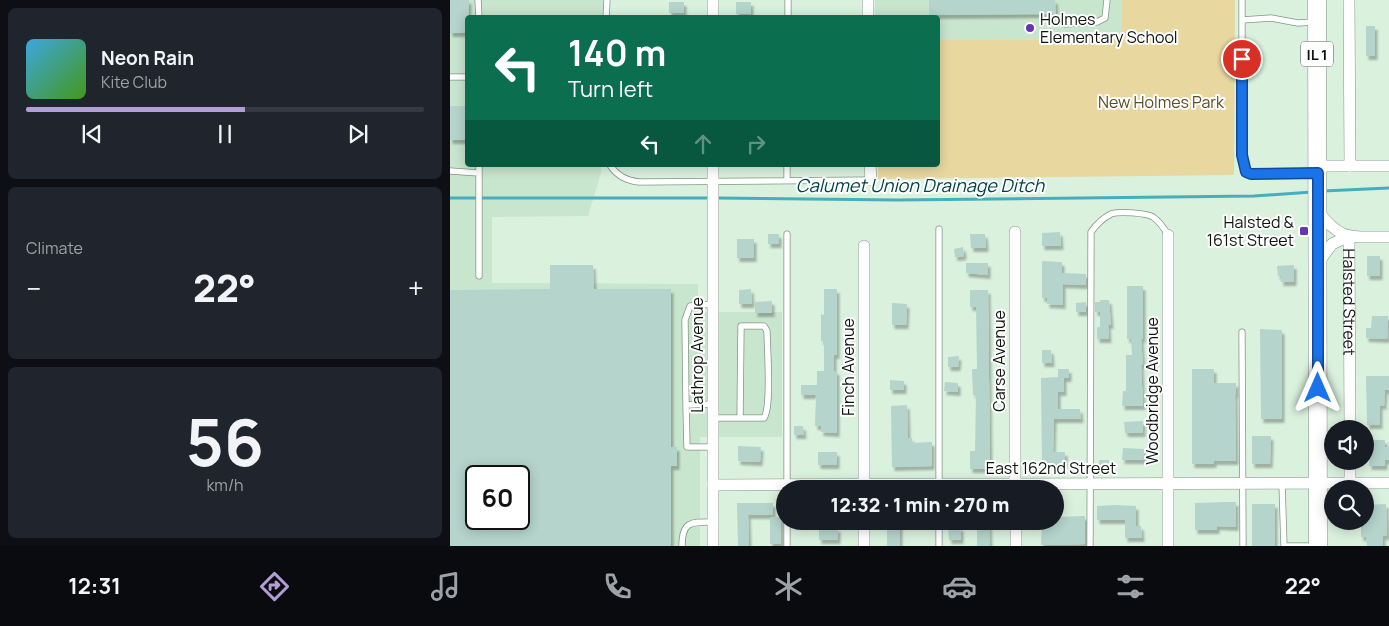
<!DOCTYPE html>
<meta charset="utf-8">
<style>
:root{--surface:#171b24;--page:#20242c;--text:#f1f3f6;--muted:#9ea1a6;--line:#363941;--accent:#b29ed6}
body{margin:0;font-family:Manrope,sans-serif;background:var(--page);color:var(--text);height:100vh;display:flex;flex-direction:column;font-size:19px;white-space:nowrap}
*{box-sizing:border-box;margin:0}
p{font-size:16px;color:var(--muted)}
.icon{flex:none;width:28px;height:28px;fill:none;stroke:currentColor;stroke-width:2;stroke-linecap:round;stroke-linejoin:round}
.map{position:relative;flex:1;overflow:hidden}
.details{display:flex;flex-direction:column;gap:8px;padding:8px;background:#0d0f14;width:450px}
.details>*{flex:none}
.top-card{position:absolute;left:15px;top:15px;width:475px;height:152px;border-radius:5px;box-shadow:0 2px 12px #0003;background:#0b6e4f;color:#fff;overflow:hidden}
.fabs{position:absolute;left:874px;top:420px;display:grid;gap:10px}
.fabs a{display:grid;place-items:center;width:50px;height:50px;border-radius:50%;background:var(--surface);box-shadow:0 2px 12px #0003;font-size:25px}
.speed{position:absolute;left:15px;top:465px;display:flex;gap:10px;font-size:25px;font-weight:700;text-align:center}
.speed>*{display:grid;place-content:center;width:65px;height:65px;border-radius:50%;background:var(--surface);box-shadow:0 2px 12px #0003;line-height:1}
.speed .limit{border:2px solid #111;border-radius:8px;background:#fff;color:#111}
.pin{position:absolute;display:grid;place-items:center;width:42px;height:42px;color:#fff;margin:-21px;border:2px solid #fff;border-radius:50%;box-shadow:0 1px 5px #0007}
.me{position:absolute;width:55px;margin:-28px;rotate:0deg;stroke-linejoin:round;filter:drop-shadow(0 0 4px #0008)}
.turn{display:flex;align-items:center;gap:18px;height:105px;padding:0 20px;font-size:22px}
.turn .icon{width:65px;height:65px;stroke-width:2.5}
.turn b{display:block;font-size:35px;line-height:42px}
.lanes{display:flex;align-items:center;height:48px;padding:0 20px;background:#0003;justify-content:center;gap:25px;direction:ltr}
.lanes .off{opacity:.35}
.big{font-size:38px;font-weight:800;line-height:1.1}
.details .widget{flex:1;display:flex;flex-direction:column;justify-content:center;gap:8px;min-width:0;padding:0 18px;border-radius:8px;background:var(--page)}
.details .dial{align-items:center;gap:0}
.dial b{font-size:65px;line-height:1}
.song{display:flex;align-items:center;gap:15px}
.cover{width:60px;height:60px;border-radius:8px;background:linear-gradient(135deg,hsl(200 70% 55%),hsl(100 70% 35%))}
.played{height:5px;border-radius:2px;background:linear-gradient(90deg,var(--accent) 55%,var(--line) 55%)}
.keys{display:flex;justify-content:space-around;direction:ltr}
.heat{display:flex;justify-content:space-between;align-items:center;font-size:28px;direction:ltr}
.trip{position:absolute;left:326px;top:480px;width:288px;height:50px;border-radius:25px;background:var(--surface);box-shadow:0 2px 12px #0003;font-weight:800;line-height:50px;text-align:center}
.tab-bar{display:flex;height:80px;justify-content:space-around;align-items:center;background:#090b0e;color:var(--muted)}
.tab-bar .icon{width:35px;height:35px}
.tab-bar .selected{color:var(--accent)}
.tab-bar b{font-size:22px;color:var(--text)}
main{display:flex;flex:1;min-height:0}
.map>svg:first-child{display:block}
.built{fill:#c8e5cd;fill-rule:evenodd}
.green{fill:#e9d7a0}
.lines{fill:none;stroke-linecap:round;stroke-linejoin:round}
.stream{stroke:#46aebd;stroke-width:3}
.building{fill:#b5d4cc;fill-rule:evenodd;filter:url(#shadow)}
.service-casing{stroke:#829685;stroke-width:7}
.minor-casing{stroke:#829685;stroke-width:12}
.primary-casing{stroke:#829685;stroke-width:19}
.service{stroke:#fff;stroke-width:5.5}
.minor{stroke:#fff;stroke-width:11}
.primary{stroke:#fff;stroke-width:18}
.route-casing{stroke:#114b97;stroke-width:12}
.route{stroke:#1a73e8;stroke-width:9}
.poi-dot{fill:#6537af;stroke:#fff;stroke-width:2}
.labels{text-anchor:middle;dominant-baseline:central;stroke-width:4;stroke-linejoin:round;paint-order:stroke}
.shield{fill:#fff;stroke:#565a56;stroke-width:1}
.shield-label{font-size:15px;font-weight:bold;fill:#0d140e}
.poi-label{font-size:16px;fill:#0d140e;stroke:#fff;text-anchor:start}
.park-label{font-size:16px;fill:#5b4e26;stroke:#fff}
.street-label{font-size:16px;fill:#0d140e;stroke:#fff}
.water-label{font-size:18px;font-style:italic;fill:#00424b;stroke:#fff}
</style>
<main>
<section class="details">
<div class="widget">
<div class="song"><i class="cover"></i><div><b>Neon Rain</b><p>Kite Club</p></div></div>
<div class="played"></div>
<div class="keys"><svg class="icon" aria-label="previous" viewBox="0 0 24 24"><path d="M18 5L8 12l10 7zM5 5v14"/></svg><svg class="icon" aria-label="pause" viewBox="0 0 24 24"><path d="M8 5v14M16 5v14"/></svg><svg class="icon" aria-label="next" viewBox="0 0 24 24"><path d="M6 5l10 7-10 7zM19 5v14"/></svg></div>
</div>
<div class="widget"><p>Climate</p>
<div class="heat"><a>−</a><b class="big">22°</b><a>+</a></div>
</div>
<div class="widget dial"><b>56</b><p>km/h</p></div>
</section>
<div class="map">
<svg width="939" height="546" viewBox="0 0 939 546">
<defs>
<filter id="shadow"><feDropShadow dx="2.5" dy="4" stdDeviation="1" flood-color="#0004"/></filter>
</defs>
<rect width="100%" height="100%" fill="#daf1de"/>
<path class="built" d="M0,0H153V17L18,18V165H151V173L138,216L42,217V283L248,284V312H332V437H250V546H0ZM26,476H69V519H26Z
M425,0H672V39L488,40V18L425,17Z"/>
<path class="green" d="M672,0H785L784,175L428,179V165H488V40L672,39Z"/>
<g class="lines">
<path class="stream" d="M873,191L939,188
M0,198H259
M266,198L447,200L804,196L862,192"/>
</g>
<path class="building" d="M0,0H19L18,33H0Z
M479,0H605L606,14L479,15Z
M219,2H234V13H219Z
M286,2H301V14H286Z
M916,26H925V56H916Z
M0,106H18V140H0Z
M610,232L611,246H592V233Z
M318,234H329V244H318Z
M520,234H535L536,248H521Z
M287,239H304V258H287Z
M513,247L514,256L505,257L504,249Z
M917,256H930V276H917Z
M592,261L612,262V273L636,274V285L613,284V305L597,304V298H592Z
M516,263H538V275L516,273Z
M100,265H143L144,289H221V447H227V466H221V546H0V290L100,289ZM26,476H69V519H26Z
M844,265V282H831V276H828L827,266Z
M677,286H693V339H691L693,365H691L693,406H672L673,391H676V355H682L681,339H677Z
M301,289L302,304H289V290Z
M374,289H387V355H384V371H387V433L371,432V426H365L366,395H351V385H367V371H374V341H371V314L374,315Z
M520,290H538L540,469H520V451H525L526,395H523L522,369H527L526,307H520Z
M650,300H659L661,325H658L659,339H647V327H650V312H645V302H650Z
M322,301V313H305V302Z
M636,302V312H626V303Z
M442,303L457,304L456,325H442Z
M922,316H938L937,339L916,338V328H921Z
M810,329L832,330V419H811Z
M592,350H601L602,363H592Z
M509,356L508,367H498V357Z
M608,369H619V378H614V392H608V409H630L631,419H604L603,452H615V464L592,463L591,378L608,377Z
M742,369H764V383H786V394H785L786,461H764V464H742Z
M916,376H939V390H935L934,406L930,405V425H917Z
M440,380L454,381V390H440Z
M495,382L508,383V392L494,391Z
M457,405L458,438H462V443L482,442V466L442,467L441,406Z
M693,421V433H675L674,422Z
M344,426H353L354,435H344Z
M802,436H821L820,464H802Z
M920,440H935V447H939V460H935V466H919Z
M288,446L311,447L310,462L288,461Z
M673,448L694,449L693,460H672Z
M368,452H387V465H368Z
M649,460H659V469H649Z
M776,502H786V527L767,526V530H745V503Z
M287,503H323V515H298L299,546H288Z
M802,504H825V546H802Z
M936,504L937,536H933V546H917L916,537H911V521H915V505Z
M665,505L686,506V526H691L692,538H675V520H647V506Z
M635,516V544L591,545L592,521H605V517Z
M320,517H331V544H320Z
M437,521H450V546H437Z
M527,521H539L540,546H527Z
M511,527V540H499L498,528Z
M369,528H388V540H369Z"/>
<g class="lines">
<defs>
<path id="service" d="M28,0L29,18
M792,0V155L794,168L801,174L865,173
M156,18L157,0
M338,18V0
M792,20L821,18L848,23L864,22
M615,24L647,22L655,18L657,0
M0,77H18
M160,165C167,176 176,181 190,182L421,180
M0,171L29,173
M337,181V165
M489,229V485
M337,234V485
M29,276V165
M291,326H314L317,331C317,348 322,406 314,418H290Z
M792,332L793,546
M263,404L236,405L235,320L240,306L263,304
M236,405L237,447H263
M263,418H290
M832,484L834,546
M337,521V546
M232,546C232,521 241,522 263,522
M489,546V521
M640,546L641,232C646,225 653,218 661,214C668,211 697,213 703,217C710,222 714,228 718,235
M834,546H867"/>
<g id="minor">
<path d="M418,0V18"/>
<path d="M899,0L900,166"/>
<path d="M263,18V0"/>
<path d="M420,165L421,180"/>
<path d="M868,166H939"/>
<path d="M868,211C892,243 902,236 939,237"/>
<path d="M565,232V489"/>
<path d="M718,235V546"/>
<path id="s1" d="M899,236L900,429"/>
<path d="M414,246V489"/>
<path d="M868,263L882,244L899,236"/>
<path d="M900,461V483"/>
<path d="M263,485L939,483"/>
<path d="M414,521V546"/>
<path d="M566,521V546"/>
<path d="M263,546V165"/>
</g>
<path id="primary" d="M867,0L868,546"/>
</defs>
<use href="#service" class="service-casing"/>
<use href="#minor" class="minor-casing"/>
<use href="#primary" class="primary-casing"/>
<use href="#service" class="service"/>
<use href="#minor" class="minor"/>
<use href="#primary" class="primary"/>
</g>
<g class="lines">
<defs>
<path id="route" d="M792,59V155L796,172L801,174L868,173V388"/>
</defs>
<use href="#route" class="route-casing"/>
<use href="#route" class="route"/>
</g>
<g class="poi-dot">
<circle cx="580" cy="28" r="5"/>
<rect x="849" y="226" width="10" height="10" rx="2.5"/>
</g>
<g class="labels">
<rect class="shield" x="851" y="41.5" width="32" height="25" rx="4"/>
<g class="shield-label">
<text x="867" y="54">IL 1</text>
</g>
<g class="poi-label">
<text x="590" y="19">Holmes<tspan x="590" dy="18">Elementary School</tspan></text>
<text x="844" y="222" text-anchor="end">Halsted &amp;<tspan x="844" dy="18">161st Street</tspan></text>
</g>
<g class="park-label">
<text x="711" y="102">New Holmes Park</text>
</g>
<g class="street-label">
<text stroke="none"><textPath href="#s1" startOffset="66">Halsted Street</textPath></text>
<text transform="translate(247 355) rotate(-90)">Lathrop Avenue</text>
<text transform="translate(549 361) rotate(-90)">Carse Avenue</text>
<text transform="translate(398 367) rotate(-90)">Finch Avenue</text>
<text transform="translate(702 391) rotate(-90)">Woodbridge Avenue</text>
<text x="601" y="468">East 162nd Street</text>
</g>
<g class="water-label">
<text x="470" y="185">Calumet Union Drainage Ditch</text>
</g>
</g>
</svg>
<div class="fabs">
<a><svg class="icon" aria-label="sound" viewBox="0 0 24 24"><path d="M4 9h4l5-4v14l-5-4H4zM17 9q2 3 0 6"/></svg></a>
<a><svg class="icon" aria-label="search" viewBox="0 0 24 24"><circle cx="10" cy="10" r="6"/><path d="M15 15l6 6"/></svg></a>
</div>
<div class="speed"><div class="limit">60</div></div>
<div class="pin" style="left:792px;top:59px;background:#d93025"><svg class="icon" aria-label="arrive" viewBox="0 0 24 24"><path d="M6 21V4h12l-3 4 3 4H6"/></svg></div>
<svg class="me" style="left:868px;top:388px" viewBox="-20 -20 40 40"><path d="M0-17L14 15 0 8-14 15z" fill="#1a73e8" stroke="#fff" stroke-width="4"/></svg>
<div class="trip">12:32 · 1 min · 270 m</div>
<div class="top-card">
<div class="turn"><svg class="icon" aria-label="left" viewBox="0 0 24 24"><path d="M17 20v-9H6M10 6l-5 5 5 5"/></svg><div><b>140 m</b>Turn left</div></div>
<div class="lanes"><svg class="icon" aria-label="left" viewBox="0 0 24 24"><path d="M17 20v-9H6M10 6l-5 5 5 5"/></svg><svg class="icon off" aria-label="ahead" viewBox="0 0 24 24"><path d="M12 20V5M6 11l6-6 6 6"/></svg><svg class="icon off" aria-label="right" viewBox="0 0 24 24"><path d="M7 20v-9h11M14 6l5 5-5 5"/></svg></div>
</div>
</div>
</main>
<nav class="tab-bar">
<b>12:31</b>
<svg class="icon selected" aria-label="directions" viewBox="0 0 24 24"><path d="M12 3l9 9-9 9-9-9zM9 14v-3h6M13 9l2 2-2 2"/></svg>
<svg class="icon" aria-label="music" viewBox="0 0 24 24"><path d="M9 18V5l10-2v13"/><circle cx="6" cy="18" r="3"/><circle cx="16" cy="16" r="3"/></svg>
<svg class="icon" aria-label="phone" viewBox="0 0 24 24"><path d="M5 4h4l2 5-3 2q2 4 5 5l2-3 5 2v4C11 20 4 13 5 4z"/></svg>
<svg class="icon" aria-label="climate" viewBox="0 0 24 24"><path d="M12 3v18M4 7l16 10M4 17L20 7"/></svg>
<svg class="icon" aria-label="car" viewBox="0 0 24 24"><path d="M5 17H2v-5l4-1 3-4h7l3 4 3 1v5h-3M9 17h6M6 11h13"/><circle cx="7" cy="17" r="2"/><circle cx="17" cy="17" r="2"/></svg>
<svg class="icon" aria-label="filters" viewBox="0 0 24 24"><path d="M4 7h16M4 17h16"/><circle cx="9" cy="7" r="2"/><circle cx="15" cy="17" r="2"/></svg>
<b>22°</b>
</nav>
